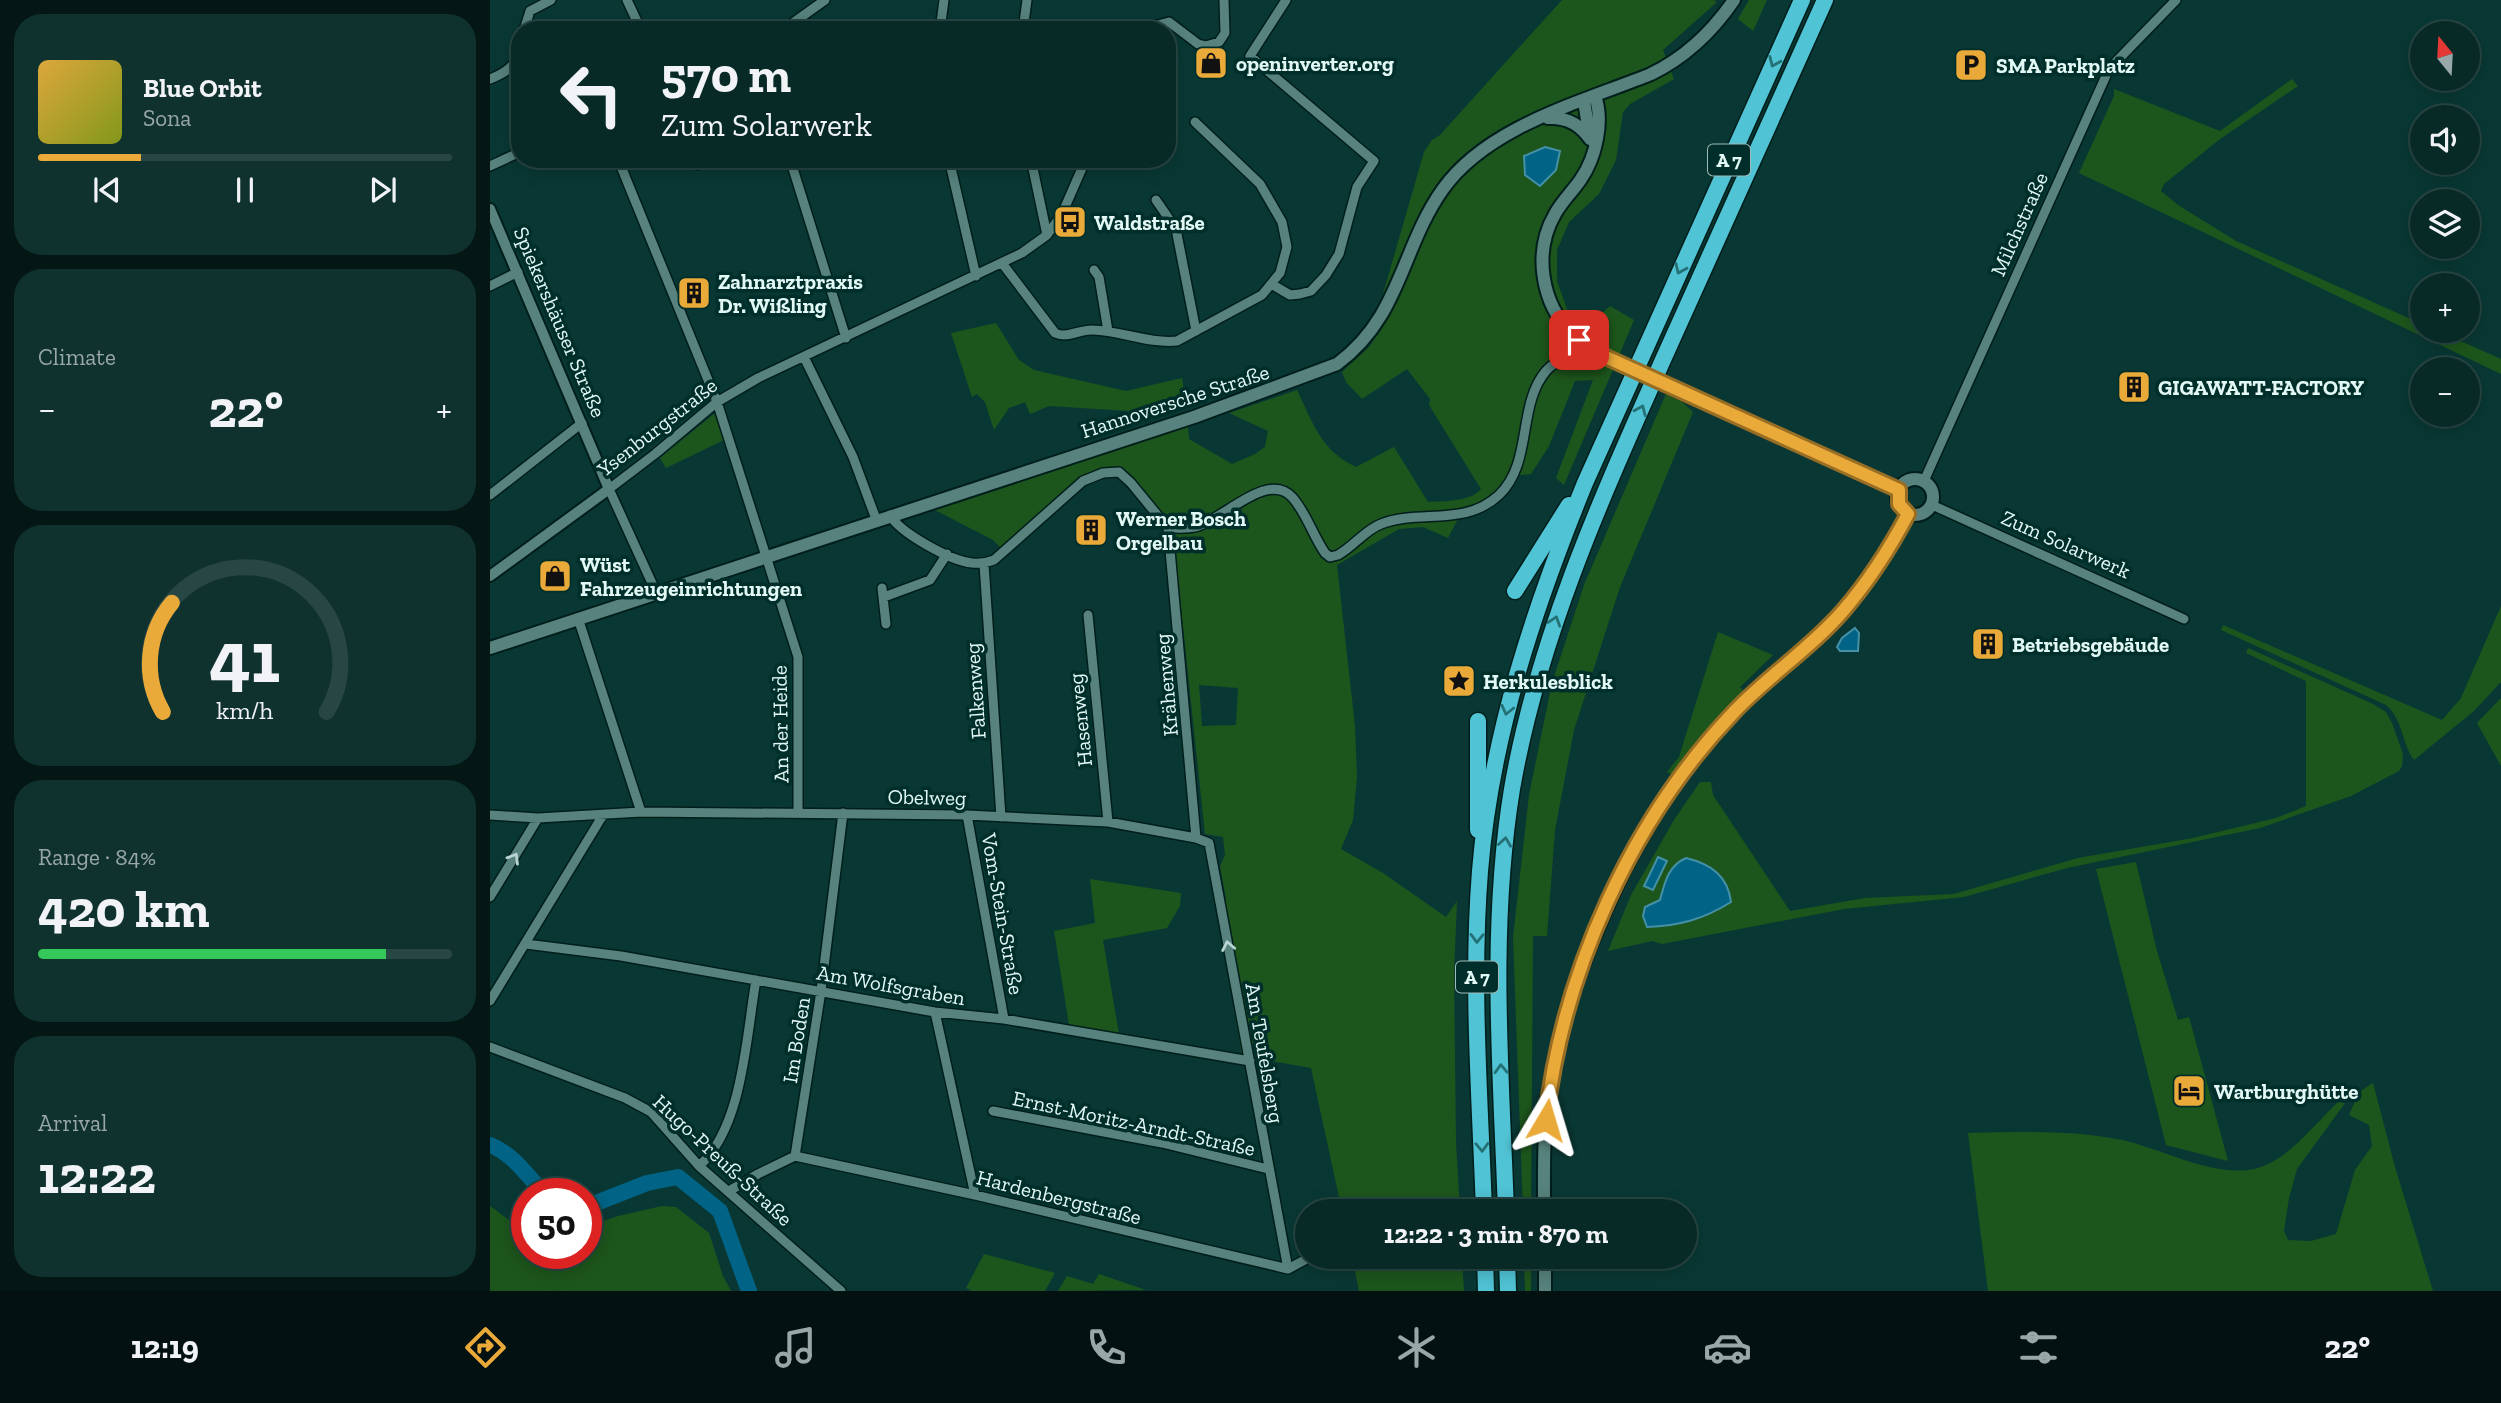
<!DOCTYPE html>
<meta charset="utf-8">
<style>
:root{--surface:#072a27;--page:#10322f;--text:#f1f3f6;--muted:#98a7a7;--line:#284644;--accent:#eaaa39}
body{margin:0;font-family:"Zilla Slab",serif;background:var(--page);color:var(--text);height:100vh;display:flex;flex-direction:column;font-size:26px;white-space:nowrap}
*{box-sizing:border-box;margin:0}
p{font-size:23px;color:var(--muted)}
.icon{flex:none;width:38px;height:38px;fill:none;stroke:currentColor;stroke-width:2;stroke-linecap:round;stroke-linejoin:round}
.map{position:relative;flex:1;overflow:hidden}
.side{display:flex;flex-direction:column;gap:14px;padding:14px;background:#041715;width:490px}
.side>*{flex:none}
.hud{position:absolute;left:21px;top:21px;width:665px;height:147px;border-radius:28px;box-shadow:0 4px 18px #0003,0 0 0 2px var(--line);background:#072a27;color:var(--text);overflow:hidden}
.needle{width:46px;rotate:342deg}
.controls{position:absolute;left:1920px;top:21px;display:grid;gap:14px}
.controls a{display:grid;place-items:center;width:70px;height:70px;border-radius:50%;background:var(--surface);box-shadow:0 4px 18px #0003,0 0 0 2px var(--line);font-size:35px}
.speed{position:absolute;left:21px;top:1178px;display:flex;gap:14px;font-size:35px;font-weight:700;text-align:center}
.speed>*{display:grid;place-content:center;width:91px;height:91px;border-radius:50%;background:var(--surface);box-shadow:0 4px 18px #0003,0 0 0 2px var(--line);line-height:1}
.speed .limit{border:10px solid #d22;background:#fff;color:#111}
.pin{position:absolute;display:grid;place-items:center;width:60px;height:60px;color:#fff;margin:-30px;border-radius:14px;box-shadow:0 4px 10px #0006}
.me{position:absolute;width:77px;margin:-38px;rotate:7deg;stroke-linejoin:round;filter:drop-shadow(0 0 5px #0008)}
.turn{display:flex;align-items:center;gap:24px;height:147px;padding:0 35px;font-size:32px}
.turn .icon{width:91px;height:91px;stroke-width:2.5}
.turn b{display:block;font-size:49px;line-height:60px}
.big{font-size:52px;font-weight:800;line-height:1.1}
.side .widget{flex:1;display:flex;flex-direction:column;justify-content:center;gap:10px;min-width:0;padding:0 24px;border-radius:28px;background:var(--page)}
.side .dial{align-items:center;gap:0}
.dial svg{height:182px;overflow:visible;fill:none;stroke:var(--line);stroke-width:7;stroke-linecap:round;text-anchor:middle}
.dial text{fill:var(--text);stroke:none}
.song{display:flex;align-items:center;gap:21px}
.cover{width:84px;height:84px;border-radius:10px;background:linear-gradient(135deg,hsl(40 70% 55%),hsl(70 70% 35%))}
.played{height:7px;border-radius:4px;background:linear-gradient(90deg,var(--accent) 25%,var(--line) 25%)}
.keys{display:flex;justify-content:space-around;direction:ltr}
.heat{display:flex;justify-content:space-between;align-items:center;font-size:38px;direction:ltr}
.charge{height:10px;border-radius:5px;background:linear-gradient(90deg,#34c759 84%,var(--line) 0)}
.trip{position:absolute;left:805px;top:1199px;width:402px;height:70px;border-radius:35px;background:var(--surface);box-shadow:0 4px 18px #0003,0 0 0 2px var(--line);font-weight:800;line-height:70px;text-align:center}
.dock{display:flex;height:112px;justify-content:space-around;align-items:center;background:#031110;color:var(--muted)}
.dock .icon{width:49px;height:49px}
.dock .current{color:var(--accent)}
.dock b{font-size:32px;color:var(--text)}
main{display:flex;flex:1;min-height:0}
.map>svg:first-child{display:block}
.green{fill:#1d561c;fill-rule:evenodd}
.water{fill:#016486;stroke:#4490a7;stroke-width:2}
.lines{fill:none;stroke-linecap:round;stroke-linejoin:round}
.river{stroke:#016486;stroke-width:16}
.minor-casing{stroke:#001e1b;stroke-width:12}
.tertiary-casing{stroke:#001e1b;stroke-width:14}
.secondary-casing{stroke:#001e1b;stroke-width:16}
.motorway-casing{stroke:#001e1b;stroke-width:19}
.minor{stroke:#57827d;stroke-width:9}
.tertiary{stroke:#57827d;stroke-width:10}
.secondary{stroke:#57827d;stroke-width:12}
.motorway{stroke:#50c3d4;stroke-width:16}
.secondary-bridge-casing{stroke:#001e1b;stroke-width:16;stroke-linecap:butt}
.secondary-bridge{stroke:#57827d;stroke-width:12}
.oneway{stroke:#247176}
.oneway2{stroke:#b8d5d1}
.route-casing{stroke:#986e25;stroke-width:18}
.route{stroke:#eaaa39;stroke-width:12}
.labels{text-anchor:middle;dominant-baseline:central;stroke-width:7;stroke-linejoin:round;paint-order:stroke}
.shield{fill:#002e2a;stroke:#9ebbb8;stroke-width:2}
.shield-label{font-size:19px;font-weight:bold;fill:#e1f8f5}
.poi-label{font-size:21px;font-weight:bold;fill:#e1f8f5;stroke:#002e2a;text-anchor:start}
.street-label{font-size:21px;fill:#e1f8f5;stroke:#002e2a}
</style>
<main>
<section class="side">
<div class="widget">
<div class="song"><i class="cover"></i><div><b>Blue Orbit</b><p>Sona</p></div></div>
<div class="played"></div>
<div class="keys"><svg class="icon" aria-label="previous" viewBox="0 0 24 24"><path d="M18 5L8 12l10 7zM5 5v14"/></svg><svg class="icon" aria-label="pause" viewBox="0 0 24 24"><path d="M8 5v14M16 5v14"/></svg><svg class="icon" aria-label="next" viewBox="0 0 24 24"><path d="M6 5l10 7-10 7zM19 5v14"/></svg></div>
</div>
<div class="widget"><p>Climate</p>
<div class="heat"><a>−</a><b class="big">22°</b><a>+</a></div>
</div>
<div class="widget dial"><svg viewBox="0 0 100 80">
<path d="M14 69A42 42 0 1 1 86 69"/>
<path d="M14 69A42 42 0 0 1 18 21" stroke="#eaaa39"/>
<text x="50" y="56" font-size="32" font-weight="700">41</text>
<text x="50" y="72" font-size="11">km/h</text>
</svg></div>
<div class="widget"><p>Range · 84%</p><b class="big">420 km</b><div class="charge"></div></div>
<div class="widget"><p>Arrival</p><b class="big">12:22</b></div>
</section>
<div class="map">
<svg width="2011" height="1291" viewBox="0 0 2011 1291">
<rect width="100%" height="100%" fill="#093834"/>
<path class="green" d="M1072,0H1224L1227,2L1173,50L1184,79L1140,104L1133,112L1126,160L1109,194L1079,222L1067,250V281L1078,312L1096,327L1120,306L1144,320L1074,485L1066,478L1103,380L1085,381L1059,446L1041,474L1019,476L1007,490L991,501L973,509L958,538L933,527L909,529L847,565L865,726L867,777L863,820L851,849L893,873L956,917L967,901L964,973L966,1143L970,1211H852L821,1068L752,1056L725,899H736L730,866L735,855L733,837L715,834L684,542L676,519L645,481L632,469H614L512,549L503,540L441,508L698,426L699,439L742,464L765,454L775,447L778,431L739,413L807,390C823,423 831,451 866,467L904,447L938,502C954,501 980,502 991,489L939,405L940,399L917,369L872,399L856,382L852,372L879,347L893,327L889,308L934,152L942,140L950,135ZM709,685L748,688L746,725L712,726Z
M1259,0H1277L1263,31L1248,19Z
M1802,79L1808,86L1730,139L1674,184L1671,191L1688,205L1746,241L1932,324V331H1948L2011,359V374L1589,173L1624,96V89L1730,131Z
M506,323L529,360L544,370L636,391L692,378L696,405L644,421L639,411L559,406L540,414L535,402L519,408L504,430L495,402L487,394L482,397L461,333Z
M1176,394L1191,401L1203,412L1130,587L1084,730L1065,830L1057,936H1043L1041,1211H1033L1023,937L1039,795L1062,683L1094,585Z
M224,414L229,420L236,439L176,468L170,458Z
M2011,606V682L1984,711L1924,760C1912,744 1913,719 1896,705L1731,630L1733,625L1952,720L1971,698Z
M1228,632L1283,655L1250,687L1254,692L1183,775L1177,772L1189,757Z
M1758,648L1883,704L1896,712L1902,723L1913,754L1912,766L1909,771L1861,796L1770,828L1577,868L1474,897L1354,909L1172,944L1162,941L1118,951L1141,895L1184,820L1210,782H1221L1223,795L1300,911L1375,898L1464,894L1588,858L1703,838L1786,818L1816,806V681L1756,653ZM1168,857L1176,861L1163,890L1155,886Z
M2011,698V766L1987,723Z
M1646,862L1667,951L1688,1020L1699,1017L1738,1161L1676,1145L1606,869Z
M600,879L691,893L690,906L677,928L613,940L629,1034L579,1025L564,931L605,923Z
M1883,1083L1905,1167L1943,1291H1498L1478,1133C1528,1132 1577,1130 1627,1139C1668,1146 1729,1182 1771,1167C1800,1157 1826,1123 1848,1102L1855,1103L1807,1169L1799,1198L1794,1231L1798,1240L1821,1241L1846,1234L1865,1170L1882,1146L1879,1125L1859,1115L1869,1092Z
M0,1206L37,1233V1253H96V1227L128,1216L172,1206L186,1207L219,1233L233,1276L241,1291H0Z
M494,1254L565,1273L555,1291H482L476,1288Z
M862,1257H972L974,1291H869Z
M1034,1257H1041V1291H1035Z
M609,1274L656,1290L568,1291L577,1276L603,1284Z"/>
<path class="water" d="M1055,147L1070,151L1066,170L1050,186L1035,175L1034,156Z
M1365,628L1369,633L1368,651H1350L1347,647L1352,638Z
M1168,857L1177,861L1163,890L1154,886Z
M1196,858C1221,864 1238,876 1241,902C1214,919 1189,926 1157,927L1153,916L1155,907L1170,900C1175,882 1178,866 1196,858Z"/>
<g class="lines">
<path class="river" d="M0,1145C22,1153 39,1177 54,1194
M96,1207L157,1183L188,1177L230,1211L259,1291"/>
<defs>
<path id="minor" d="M137,0L151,30
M34,30L40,11L61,0
M293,30L335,0
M450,30L454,0
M533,30L537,0
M661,30L668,25L679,22L708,44L716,46L729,42L735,33L734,0
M0,79C15,73 25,67 30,50
M128,159L227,402L308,657V813
M206,159L208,165
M300,159L356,338
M459,159L486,276
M541,159L557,235
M0,166L30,152
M666,200L686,229L706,331
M512,263L565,333C578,339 590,329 603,330C631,331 660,344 687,341L772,295L790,273L797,247L792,222L770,184L705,122
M604,270L609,277L618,331
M783,285L800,295L810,294L821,291L836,275L849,254L867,187L884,161L760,56L796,0
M0,286L28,272
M314,357L363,457L386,519
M1434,481L1619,69L1686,0
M0,495L92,423
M1442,505L1694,619
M400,515C410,533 461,561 482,563C490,564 496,563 504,560L593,481L613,473L629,472L641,483L678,528C687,528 697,529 705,527C732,521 777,470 802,497C816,512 823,536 835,553L840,557L848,555C863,547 875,530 891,524C930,509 975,527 1009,495C1043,463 1027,405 1056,371C1066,359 1084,355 1097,346
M678,528L706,838
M494,564L511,817
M392,588L396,624
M166,592L119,489L165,454L227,402L268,378L532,253L557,235L572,214L596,159
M394,597L440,580L457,554
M598,615L618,822
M88,618L151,812
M0,815L48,818L151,812L477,815L618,822L706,838L719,843L798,1269
M477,815L514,1019
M0,897L48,818
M36,944L131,956L445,1012L514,1019L760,1061
M0,1001L113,815
M445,1012L485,1195
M0,1047L135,1098L161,1112L209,1166L351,1291
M503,1111L672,1143L778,1169
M305,1156L485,1195L798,1269L822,1256
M209,1166C253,1127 256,1037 266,980
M239,1191L268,1174L305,1156L331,991L353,813"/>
<path id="tertiary" d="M0,209L119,489L0,576"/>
<path id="secondary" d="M1105,96C1114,121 1106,157 1091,179C1083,191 1072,201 1065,214C1043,252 1051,303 1082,334C1093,344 1106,351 1118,358
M1094,101L1100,139
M1058,118C1076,117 1090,124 1100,139
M1188,391L1409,490
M1407 497a18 18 0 1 1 36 0a18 18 0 1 1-36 0Z
M0,648L704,417L847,364C911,317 911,248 953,189C998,126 1092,102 1161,74C1196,57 1222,32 1244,0
M1054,1211C1054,1172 1053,1134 1059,1095C1066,1037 1085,982 1108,928C1142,848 1184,774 1245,711C1278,677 1317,648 1350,614C1377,586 1400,548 1418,514
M1055,1256V1291"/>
<path id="motorway" d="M1025,591L1079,505
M988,830V721
M994,1211C990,1098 981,984 990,871C1001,736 1044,608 1095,483L1312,0
M1016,1211C1011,1071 999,929 1022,789C1048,639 1110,501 1172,362C1226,241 1281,121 1335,0
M995,1256L996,1291
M1017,1256L1018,1291"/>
</defs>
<use href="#minor" class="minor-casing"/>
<use href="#tertiary" class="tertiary-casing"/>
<use href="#secondary" class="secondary-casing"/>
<use href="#motorway" class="motorway-casing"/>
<use href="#minor" class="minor"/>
<use href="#tertiary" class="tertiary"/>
<use href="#secondary" class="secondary"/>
<use href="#motorway" class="motorway"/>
<defs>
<path id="secondary-bridge" d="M1118,358L1188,391"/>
</defs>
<use href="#secondary-bridge" class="secondary-bridge-casing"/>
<use href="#secondary-bridge" class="secondary-bridge"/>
</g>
<defs><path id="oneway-chevron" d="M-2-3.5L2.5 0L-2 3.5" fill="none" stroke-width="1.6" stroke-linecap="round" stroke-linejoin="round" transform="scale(1.75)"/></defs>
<g class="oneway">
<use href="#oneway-chevron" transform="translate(1284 62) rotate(114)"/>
<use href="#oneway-chevron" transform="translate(1190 269) rotate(114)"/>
<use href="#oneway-chevron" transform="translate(1151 410) rotate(-66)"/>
<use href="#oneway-chevron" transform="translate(1065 621) rotate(-72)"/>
<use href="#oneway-chevron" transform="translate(1017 710) rotate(103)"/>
<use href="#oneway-chevron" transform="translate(1015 842) rotate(-82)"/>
<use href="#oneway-chevron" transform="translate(987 938) rotate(91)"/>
<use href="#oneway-chevron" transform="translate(1011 1069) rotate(-92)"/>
<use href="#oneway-chevron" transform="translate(992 1147) rotate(88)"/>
</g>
<g class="oneway2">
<use href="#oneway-chevron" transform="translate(24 858) rotate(-59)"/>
<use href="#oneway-chevron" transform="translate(738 946) rotate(-101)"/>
</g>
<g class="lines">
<defs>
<path id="route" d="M1056,1120C1072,973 1142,819 1244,712C1278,676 1321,648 1353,611C1378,582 1400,548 1418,514L1409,504V490L1118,358L1089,340"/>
</defs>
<use href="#route" class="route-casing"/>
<use href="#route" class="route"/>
</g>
<defs>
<symbol id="shop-square" viewBox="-11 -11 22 22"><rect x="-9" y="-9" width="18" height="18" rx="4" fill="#eaaa39" stroke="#002e2a"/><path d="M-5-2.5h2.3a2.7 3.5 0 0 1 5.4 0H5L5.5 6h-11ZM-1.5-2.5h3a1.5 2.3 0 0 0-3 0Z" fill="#111"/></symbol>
<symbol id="parking-square" viewBox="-11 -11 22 22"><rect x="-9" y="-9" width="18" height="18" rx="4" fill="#eaaa39" stroke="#002e2a"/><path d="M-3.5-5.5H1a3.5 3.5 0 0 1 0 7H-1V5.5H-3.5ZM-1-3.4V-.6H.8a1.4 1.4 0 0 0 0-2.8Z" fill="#111"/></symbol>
<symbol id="bus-square" viewBox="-11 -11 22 22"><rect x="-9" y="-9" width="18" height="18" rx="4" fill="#eaaa39" stroke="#002e2a"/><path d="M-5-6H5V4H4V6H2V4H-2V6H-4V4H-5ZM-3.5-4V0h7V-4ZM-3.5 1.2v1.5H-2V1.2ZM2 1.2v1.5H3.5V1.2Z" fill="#111"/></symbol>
<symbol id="building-square" viewBox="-11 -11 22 22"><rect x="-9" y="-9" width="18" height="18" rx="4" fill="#eaaa39" stroke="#002e2a"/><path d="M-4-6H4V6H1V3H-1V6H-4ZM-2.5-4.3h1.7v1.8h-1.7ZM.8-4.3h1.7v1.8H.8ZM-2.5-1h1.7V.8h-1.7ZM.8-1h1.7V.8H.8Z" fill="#111"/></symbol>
<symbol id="sight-square" viewBox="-11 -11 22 22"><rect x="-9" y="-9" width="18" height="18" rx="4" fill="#eaaa39" stroke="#002e2a"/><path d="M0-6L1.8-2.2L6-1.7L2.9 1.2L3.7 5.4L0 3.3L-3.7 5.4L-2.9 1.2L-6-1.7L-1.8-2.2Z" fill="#111"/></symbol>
<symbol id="hotel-square" viewBox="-11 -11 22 22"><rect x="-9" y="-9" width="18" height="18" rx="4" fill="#eaaa39" stroke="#002e2a"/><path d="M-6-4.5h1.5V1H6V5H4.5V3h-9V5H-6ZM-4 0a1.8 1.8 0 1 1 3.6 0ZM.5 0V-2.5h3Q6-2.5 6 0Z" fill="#111"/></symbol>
</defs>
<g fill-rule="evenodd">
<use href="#shop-square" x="702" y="44" width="38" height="38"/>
<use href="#parking-square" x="1462" y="46" width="38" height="38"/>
<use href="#bus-square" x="561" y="203" width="38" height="38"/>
<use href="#building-square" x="185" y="274" width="38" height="38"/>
<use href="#building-square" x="1625" y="368" width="38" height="38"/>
<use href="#building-square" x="582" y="511" width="38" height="38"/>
<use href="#shop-square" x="46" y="557" width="38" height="38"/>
<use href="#building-square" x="1479" y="625" width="38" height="38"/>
<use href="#sight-square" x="950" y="662" width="38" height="38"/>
<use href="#hotel-square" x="1680" y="1072" width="38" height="38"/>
</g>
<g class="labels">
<g class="shield">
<rect x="1218" y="144.5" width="42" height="31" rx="5"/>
<rect x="966" y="961.5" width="42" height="31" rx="5"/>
</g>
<g class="shield-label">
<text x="1239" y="160">A 7</text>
<text x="987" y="977">A 7</text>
</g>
<g class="poi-label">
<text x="746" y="63">openinverter.org</text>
<text x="1506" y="65">SMA Parkplatz</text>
<text x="604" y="222">Waldstraße</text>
<text x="228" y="281">Zahnarztpraxis<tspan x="228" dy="24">Dr. Wißling</tspan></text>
<text x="1668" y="387">GIGAWATT-FACTORY</text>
<text x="626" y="518">Werner Bosch<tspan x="626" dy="24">Orgelbau</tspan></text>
<text x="90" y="564">Wüst<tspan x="90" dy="24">Fahrzeugeinrichtungen</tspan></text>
<text x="1522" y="644">Betriebsgebäude</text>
<text x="993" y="681">Herkulesblick</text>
<text x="1724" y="1091">Wartburghütte</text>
</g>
<g class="street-label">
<text transform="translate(1529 224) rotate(-66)">Milchstraße</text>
<text transform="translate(70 322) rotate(67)">Spiekershäuser Straße</text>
<text transform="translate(685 401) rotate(-18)">Hannoversche Straße</text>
<text transform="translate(167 427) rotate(-38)">Ysenburgstraße</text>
<text transform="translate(1576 544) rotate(24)">Zum Solarwerk</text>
<text transform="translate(676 685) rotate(-95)">Krähenweg</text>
<text transform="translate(485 691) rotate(-94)">Falkenweg</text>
<text transform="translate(590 720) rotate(-96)">Hasenweg</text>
<text transform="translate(290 724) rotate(-91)">An der Heide</text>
<text transform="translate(437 797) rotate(1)">Obelweg</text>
<text transform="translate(513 914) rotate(80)">Vom-Stein-Straße</text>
<text transform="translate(401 985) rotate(10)">Am Wolfsgraben</text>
<text transform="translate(306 1040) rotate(-81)">Im Boden</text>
<text transform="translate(775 1053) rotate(80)">Am Teufelsberg</text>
<text transform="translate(644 1123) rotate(12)">Ernst-Moritz-Arndt-Straße</text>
<text transform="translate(233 1160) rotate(43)">Hugo-Preuß-Straße</text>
<text transform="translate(569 1197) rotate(14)">Hardenbergstraße</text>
</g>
</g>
</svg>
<div class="controls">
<a><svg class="needle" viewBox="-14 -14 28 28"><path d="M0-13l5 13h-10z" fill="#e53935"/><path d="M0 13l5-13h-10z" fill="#98a7a7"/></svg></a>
<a><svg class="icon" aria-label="sound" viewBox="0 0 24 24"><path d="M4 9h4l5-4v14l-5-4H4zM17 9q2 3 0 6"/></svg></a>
<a><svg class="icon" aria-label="layers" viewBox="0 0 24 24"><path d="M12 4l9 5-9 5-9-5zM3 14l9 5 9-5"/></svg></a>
<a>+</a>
<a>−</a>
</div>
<div class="speed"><div class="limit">50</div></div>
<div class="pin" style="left:1089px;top:340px;background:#d93025"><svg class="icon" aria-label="arrive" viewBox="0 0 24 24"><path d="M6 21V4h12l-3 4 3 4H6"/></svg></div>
<svg class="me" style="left:1056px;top:1120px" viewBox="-20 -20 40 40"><path d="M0-17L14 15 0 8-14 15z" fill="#eaaa39" stroke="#fff" stroke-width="4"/></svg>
<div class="trip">12:22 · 3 min · 870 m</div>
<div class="hud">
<div class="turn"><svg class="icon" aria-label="left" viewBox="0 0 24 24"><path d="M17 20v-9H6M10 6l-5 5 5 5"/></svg><div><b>570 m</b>Zum Solarwerk</div></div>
</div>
</div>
</main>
<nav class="dock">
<b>12:19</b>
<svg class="icon current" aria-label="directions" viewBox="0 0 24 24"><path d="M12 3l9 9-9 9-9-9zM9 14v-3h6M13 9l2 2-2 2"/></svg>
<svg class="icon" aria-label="music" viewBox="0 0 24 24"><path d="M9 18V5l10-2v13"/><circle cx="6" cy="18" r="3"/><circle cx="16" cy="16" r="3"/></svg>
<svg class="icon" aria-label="phone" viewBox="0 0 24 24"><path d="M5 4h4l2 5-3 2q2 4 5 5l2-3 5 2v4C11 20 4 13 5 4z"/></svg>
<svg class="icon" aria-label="climate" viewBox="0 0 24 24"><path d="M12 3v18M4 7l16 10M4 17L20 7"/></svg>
<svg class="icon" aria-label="car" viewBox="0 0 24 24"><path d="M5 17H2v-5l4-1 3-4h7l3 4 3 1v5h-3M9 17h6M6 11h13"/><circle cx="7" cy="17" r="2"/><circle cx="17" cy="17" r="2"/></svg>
<svg class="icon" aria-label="filters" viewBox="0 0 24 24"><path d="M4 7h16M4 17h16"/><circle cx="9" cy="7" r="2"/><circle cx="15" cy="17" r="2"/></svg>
<b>22°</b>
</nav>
